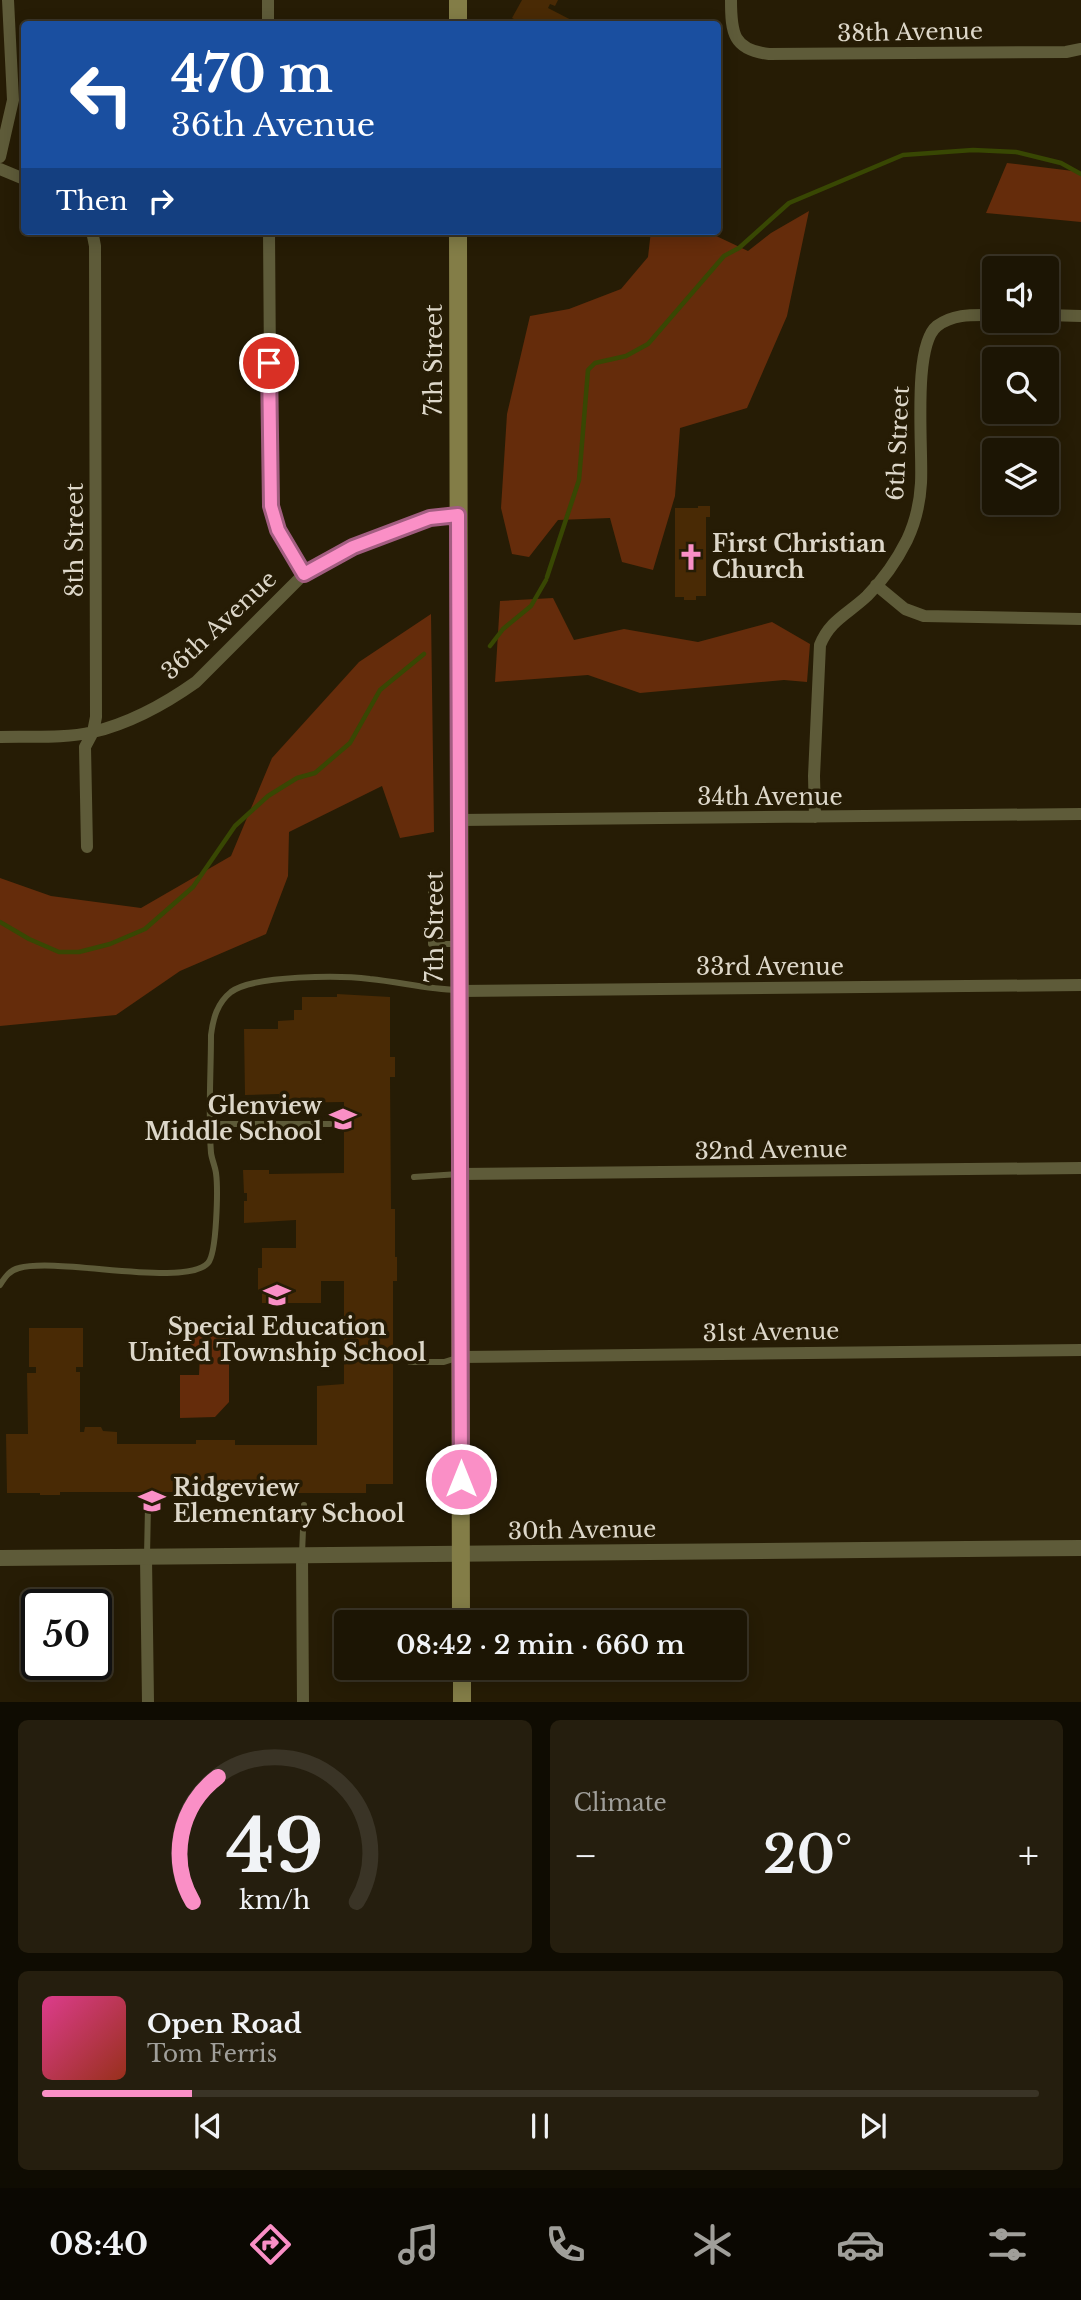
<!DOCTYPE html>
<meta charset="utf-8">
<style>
:root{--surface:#1c1504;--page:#251e0e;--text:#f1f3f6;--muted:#a09f9a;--line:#3a3426;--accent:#fa8fc6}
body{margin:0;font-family:"Libre Baskerville",serif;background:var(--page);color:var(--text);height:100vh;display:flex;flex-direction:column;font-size:26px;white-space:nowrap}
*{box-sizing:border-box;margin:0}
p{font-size:23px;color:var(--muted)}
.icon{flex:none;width:38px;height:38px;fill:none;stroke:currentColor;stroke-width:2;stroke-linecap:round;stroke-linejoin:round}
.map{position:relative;height:1702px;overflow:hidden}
.details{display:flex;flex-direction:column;gap:18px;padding:18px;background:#0f0c02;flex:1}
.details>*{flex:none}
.guide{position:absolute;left:21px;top:21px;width:700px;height:214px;border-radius:7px;box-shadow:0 4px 18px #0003,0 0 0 2px var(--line);background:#1a4fa0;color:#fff;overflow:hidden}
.tools{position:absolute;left:982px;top:256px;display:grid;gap:14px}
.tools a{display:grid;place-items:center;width:77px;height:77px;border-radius:7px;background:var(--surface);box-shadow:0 4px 18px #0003,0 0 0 2px var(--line);font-size:35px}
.speed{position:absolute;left:21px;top:1589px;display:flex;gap:14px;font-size:35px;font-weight:700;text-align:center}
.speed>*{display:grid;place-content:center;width:91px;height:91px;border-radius:50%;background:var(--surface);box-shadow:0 4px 18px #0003,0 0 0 2px var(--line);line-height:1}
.speed .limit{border:4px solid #111;border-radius:10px;background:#fff;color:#111}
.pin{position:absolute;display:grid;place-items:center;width:60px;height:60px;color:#fff;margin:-30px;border:4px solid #fff;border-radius:50%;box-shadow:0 2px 7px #0007}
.me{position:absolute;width:77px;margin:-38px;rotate:0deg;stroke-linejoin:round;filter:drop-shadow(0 0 5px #0008)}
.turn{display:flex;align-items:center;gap:24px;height:147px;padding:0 35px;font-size:32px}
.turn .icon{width:91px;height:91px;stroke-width:2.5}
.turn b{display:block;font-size:49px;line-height:60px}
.then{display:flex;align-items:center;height:66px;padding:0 35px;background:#0003;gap:14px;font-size:26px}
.big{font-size:52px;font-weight:600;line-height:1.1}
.details .card{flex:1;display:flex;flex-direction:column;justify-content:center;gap:10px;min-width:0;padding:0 24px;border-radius:10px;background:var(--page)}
.details .dial{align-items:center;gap:0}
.dial svg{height:182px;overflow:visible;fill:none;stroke:var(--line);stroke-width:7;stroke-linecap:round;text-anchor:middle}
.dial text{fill:var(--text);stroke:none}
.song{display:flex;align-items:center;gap:21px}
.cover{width:84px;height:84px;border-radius:10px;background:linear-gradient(135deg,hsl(330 70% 55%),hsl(10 70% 35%))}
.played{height:7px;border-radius:4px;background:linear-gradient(90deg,var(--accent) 15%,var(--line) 15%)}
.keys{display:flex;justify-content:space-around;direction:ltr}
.heat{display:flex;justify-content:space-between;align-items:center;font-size:38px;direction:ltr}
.details .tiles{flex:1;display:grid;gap:18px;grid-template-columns:1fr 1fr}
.card:last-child{grid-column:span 2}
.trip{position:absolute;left:334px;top:1610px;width:413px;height:70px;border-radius:7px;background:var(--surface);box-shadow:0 4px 18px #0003,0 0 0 2px var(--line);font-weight:600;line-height:70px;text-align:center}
.tab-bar{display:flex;height:112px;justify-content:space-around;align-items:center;background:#0b0802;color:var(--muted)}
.tab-bar .icon{width:49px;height:49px}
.tab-bar .selected{color:var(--accent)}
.tab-bar b{font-size:32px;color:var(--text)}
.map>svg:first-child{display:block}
.green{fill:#652c0b}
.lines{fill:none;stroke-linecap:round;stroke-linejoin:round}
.stream{stroke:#384703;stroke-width:4.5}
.building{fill:#492a05}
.service{stroke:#5e5b39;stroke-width:6}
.minor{stroke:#5e5b39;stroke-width:12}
.tertiary{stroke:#5e5b39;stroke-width:16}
.secondary{stroke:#837d47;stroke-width:18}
.route-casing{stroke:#a25d81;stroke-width:18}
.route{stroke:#fa8fc6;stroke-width:12}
.labels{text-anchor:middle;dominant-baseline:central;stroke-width:7;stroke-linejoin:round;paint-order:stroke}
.street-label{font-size:23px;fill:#ddd7c9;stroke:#261c05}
.poi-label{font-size:23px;font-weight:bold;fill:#ddd7c9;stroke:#261c05;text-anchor:start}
</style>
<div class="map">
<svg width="1081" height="1702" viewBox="0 0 1081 1702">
<rect width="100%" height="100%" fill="#261c05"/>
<path class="green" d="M1007,163L1081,172V222L986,213Z
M809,211L787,316L747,408L680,428L675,496L653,570L622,562L610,518L558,520L529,557L512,554L501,508L507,414L530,316L569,309L621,289L648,257L651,231H710L712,234L748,251L771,233Z
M553,598L574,640L624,629L698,642L772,622L810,644L807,682L784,680L640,693L588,675L495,682L500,601Z
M431,614L434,832L400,838L382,786L289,832L288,876L266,934L180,971L116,1015L0,1026V878L51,896L141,908L231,856L272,758L359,662Z
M229,1331V1402L215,1417L180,1418V1375H199L200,1355L191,1354L190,1332Z"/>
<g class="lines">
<path class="stream" d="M547,577L579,480L588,370L595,363L626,356L648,344L724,256L739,248L789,203L903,155L973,150L1016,152L1061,163L1081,174
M490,646L503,629L531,606L546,580
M0,922L29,939L59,952H79L110,944L145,929L193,887L235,826L268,796L297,778L315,773L350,743L380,690L424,654"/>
</g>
<path class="building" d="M522,0H558L555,6L550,4L548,8L579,24H516L518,21L512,18Z
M698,506H710V517H706V596H696V600H684V597H675V508H698Z
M337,994L390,997V1057H395V1077H390L391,1209H395V1257H397V1281H393V1484H366V1493H242V1496H226V1492H60V1495H40V1493H7L6,1434H28L27,1373H36V1367H29V1328H83V1367H76V1372H80V1432H84L85,1427H101L103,1431L117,1432V1444H196V1440H235V1445H317V1386L344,1384V1281H321V1303H262V1290H258V1268H262V1248H296V1220L244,1223V1201H247V1193H244L243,1170H269V1174L344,1173V1102L279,1103V1094L245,1095L244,1029H278V1021L294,1020V1010H302V997H337Z"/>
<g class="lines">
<path class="service" d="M431,872V944H458
M211,1124H330
M414,1177L459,1174
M0,1285C5,1277 10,1270 19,1268C59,1257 185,1288 208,1263C217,1253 218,1188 216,1173C215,1166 212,1160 211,1153C208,1114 211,1074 211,1035C213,1019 217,1003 231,992C254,975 341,975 370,979C400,982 427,989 457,990
M410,1362H444L460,1357
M302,1554L304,1505
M147,1556L148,1506"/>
<path class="minor" d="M268,0V24
M731,0C731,33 733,50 769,54L1066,52L1081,49
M0,157L13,100L8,0
M0,169L24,179
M269,231L271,506L278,530L304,574
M1046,315L1081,316
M876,585L905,609L924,616L1081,619
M0,737C30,736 63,739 93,732C131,723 165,704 196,682L304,574L353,547L431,518L458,515
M815,817L814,776L820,645C830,620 848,614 867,596C883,580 897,560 907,540C915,523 920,501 921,483C923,449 912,346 937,326C954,313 975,315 994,315
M459,820L1081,814
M87,847L85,747L93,732L96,717L95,246L92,231
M460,991L1081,985
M461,1174L1081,1168
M461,1357L1081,1350
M302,1556L303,1702
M146,1558L148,1702"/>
<path class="tertiary" d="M0,1558L1081,1548"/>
<path class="secondary" d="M458,0V24
M458,231L461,1622
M462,1668V1702"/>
</g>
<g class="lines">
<defs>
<path id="route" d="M269,363L271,506L278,530L304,574L353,547L430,518L458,515L461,1479"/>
</defs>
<use href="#route" class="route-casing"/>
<use href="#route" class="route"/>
</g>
<defs>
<symbol id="church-bare" viewBox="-9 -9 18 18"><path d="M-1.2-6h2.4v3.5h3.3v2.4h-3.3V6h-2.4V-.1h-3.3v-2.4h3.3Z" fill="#fa8fc6" stroke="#261c05" stroke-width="2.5" paint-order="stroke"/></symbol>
<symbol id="school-bare" viewBox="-9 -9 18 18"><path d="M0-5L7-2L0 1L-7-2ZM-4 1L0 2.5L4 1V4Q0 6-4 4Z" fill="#fa8fc6" stroke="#261c05" stroke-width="2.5" paint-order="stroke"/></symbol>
</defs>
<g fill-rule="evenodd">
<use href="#church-bare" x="672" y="538" width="38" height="38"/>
<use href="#school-bare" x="324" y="1100" width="38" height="38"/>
<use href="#school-bare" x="258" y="1276" width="38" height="38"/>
<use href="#school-bare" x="133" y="1482" width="38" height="38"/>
</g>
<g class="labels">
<g class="street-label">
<text transform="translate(910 32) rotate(-1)">38th Avenue</text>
<text transform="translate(434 360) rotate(-90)">7th Street</text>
<text transform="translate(898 443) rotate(-87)">6th Street</text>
<text transform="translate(75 540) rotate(-90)">8th Street</text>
<text transform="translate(219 625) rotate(-43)">36th Avenue</text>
<text x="770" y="797">34th Avenue</text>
<text transform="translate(435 927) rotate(-90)">7th Street</text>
<text x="770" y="967">33rd Avenue</text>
<text transform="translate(771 1150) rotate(-1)">32nd Avenue</text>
<text transform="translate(771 1332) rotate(-1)">31st Avenue</text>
<text transform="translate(582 1530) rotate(-1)">30th Avenue</text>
</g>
<g class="poi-label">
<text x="712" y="544">First Christian<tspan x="712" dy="26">Church</tspan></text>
<text x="322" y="1106" text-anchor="end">Glenview<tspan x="322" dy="26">Middle School</tspan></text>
<text x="277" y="1327" text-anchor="middle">Special Education<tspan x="277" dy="26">United Township School</tspan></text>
<text x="173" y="1488">Ridgeview<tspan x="173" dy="26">Elementary School</tspan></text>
</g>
</g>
</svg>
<div class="tools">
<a><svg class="icon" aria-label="sound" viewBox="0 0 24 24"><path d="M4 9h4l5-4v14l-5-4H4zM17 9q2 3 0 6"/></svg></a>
<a><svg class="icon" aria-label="search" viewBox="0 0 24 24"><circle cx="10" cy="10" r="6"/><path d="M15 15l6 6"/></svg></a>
<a><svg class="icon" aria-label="layers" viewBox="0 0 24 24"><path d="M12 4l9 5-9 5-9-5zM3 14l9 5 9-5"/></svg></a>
</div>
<div class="speed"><div class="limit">50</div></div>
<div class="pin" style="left:269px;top:363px;background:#d93025"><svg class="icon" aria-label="arrive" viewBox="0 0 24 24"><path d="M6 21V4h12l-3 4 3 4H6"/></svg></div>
<svg class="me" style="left:461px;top:1479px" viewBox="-20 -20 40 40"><circle r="17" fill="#fa8fc6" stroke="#fff" stroke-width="3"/><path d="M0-11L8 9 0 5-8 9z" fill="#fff"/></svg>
<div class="trip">08:42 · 2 min · 660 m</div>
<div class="guide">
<div class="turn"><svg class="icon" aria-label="left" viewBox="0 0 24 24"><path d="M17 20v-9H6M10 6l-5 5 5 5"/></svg><div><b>470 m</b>36th Avenue</div></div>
<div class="then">Then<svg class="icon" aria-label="right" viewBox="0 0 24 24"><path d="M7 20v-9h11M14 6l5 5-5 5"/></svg></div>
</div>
</div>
<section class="details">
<div class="tiles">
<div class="card dial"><svg viewBox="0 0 100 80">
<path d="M14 69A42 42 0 1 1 86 69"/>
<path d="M14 69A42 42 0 0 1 25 14" stroke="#fa8fc6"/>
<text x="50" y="56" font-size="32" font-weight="700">49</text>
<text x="50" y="72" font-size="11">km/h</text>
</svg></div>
<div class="card"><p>Climate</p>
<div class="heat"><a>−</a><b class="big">20°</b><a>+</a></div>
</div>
<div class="card">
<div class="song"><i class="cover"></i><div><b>Open Road</b><p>Tom Ferris</p></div></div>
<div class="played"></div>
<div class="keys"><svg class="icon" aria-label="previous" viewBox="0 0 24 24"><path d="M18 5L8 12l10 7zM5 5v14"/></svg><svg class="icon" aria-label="pause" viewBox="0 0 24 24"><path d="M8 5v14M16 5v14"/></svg><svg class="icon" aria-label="next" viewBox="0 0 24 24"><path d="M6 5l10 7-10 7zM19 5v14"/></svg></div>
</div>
</div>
</section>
<nav class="tab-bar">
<b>08:40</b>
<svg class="icon selected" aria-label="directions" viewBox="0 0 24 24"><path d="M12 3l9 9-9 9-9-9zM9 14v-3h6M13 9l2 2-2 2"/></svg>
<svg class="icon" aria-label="music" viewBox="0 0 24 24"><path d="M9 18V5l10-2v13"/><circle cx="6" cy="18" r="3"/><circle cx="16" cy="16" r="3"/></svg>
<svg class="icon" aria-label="phone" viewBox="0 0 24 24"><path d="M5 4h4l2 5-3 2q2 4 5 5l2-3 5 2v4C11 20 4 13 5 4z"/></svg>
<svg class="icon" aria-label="climate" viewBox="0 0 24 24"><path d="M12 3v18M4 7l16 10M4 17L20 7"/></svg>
<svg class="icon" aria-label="car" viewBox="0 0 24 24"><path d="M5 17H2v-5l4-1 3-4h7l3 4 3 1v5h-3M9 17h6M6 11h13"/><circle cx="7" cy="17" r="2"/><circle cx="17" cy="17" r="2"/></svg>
<svg class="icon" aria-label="filters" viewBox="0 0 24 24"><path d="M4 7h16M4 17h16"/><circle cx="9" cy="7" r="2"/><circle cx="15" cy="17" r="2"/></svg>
</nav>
